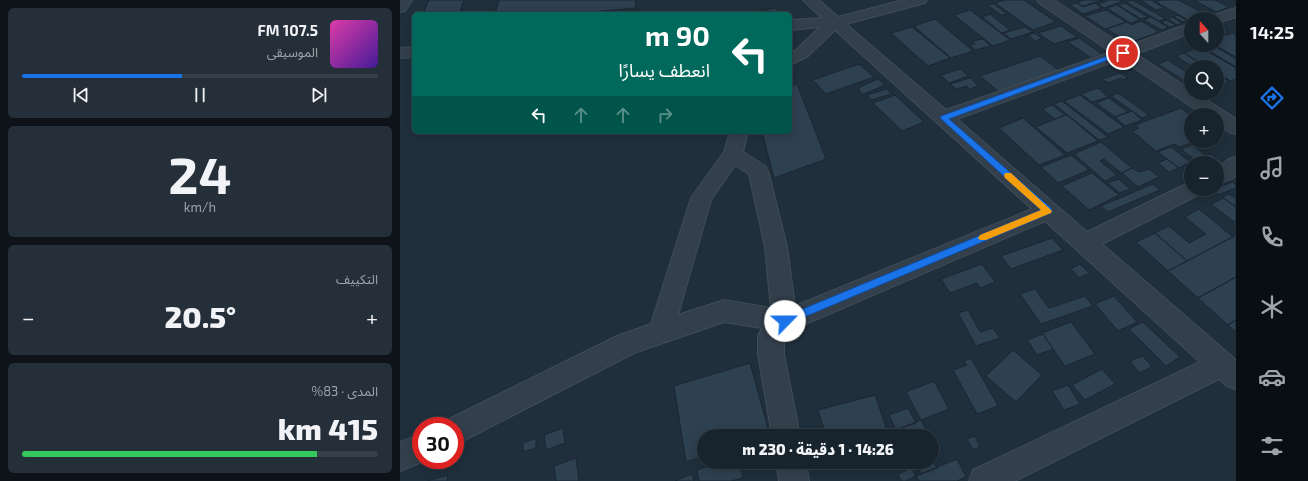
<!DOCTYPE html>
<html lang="ar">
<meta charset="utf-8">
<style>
:root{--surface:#17232d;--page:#242f39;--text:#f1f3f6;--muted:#9ea4aa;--line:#364049;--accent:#1a73e8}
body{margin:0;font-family:"Exo 2","Noto Sans Arabic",sans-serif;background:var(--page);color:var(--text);direction:rtl;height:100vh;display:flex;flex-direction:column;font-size:15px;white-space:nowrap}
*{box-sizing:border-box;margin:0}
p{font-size:13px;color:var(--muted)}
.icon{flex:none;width:22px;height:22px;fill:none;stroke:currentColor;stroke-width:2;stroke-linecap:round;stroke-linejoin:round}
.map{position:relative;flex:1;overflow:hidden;direction:ltr}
.sheet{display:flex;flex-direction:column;gap:8px;padding:8px;background:#0d1319;width:400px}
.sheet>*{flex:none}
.banner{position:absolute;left:12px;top:12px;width:380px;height:122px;border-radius:6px;box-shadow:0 2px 10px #0003,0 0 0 1px var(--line);direction:rtl;background:#00695c;color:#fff;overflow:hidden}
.needle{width:26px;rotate:339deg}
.buttons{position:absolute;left:784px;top:12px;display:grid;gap:8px}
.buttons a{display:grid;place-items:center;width:40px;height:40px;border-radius:50%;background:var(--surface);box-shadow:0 2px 10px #0003,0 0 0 1px var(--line);font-size:20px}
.speed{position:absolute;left:12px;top:417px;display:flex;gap:8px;font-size:20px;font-weight:700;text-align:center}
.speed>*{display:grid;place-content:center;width:52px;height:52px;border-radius:50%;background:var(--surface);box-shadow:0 2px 10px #0003,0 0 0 1px var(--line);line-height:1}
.speed .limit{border:6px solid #d22;background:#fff;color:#111}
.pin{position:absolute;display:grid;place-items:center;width:34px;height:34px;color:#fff;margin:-17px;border:2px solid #fff;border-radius:50%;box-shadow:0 1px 4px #0007}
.me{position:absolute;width:44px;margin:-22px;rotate:67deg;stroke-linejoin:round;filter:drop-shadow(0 0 3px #0008)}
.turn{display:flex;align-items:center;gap:14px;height:84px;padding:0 16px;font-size:18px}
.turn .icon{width:52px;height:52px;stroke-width:2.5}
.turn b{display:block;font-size:28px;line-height:34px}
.lanes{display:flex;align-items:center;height:38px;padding:0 16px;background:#0003;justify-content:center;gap:20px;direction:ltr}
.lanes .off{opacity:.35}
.big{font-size:30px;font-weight:800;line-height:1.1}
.sheet .widget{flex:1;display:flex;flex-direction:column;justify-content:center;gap:6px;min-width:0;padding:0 14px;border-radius:6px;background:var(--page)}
.sheet .dial{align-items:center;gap:0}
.dial b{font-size:52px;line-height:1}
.song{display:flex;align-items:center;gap:12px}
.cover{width:48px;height:48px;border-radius:6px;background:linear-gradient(135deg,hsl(320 70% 55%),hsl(260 70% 35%))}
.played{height:4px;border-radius:2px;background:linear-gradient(90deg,var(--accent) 45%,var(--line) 45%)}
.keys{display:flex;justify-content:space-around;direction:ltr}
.heat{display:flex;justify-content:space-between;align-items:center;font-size:22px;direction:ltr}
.charge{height:6px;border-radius:3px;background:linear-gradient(90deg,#34c759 83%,var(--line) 0)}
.trip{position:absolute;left:297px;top:429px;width:242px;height:40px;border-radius:20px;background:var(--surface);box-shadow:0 2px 10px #0003,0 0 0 1px var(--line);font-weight:800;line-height:40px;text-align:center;direction:rtl}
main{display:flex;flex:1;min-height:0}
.tabs{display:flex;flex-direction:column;width:72px;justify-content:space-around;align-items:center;background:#090e12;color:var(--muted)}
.tabs .icon{width:28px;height:28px}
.tabs .on{color:var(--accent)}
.tabs b{font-size:18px;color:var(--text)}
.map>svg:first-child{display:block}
.building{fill:#2e4150;stroke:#1b2732}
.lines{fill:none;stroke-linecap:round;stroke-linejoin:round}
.minor-casing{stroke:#404c58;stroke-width:2}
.minor{fill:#33404c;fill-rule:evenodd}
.route{fill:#1a73e8;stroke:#114b97}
.slow{fill:#f59e0b}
</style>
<main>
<nav class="tabs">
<b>14:25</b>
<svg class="icon on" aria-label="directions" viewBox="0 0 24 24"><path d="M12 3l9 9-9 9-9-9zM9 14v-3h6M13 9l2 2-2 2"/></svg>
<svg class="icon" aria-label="music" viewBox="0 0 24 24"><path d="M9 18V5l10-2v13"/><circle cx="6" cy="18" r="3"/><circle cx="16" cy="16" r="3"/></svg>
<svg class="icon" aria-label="phone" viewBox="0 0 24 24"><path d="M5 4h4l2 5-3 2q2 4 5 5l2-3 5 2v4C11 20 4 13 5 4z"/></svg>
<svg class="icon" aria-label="climate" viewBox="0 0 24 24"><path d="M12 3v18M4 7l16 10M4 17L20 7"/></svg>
<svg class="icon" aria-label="car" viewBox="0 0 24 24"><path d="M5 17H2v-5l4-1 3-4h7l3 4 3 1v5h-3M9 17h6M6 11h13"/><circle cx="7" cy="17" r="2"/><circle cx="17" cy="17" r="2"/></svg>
<svg class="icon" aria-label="filters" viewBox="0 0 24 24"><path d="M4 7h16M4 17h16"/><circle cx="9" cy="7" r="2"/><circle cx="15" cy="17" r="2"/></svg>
</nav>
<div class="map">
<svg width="836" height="481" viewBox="0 0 836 481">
<rect width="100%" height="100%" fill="#1f2f3c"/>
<path class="building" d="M29,0H64L59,14H23Z
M99,0H236L235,8L168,14H95Z
M605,0H624L656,22L633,30L595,3Z
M684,0H704L682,6L677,2Z
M706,0H720L723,1L704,8L698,4L707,1Z
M732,0L766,19L759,21L726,2Z
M740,0H751L764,8L756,10Z
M762,0H779L806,15L791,19L790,21L756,2Z
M794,0H815L829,7L816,12Z
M677,3L683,7L695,3L702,8L683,14L670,5Z
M725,3L748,17L741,19L718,5Z
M594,4L607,14L601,15L587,5Z
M717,5L740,20L730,23L707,8Z
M375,8L379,12L372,14H359L357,12Z
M570,10L610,40L593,46L554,15Z
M706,10L726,22L705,29L685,16Z
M590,14L610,30L602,33L582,17Z
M778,15L788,21L783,22L773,17Z
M751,17L768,27L762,30L744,20Z
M772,17L782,23L777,25L768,19Z
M535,19L573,51L551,58L514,26Z
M766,20L776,25L770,27L761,22Z
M741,21L759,32L729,43L707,29L727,22L731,25Z
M661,26L677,37L654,44L638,33Z
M512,27L550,58L528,66L491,33Z
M625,27L633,32L611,39L604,33Z
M634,33L642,38L635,41L628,35Z
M832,33L836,35V57L815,45H817V38Z
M679,38L702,54L691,58L668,42Z
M583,39L591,46L575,50L570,45L575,44L572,41Z
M805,45H813L836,59V67L801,46Z
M800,47L836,68V79L831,81L817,73V67H808L784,53Z
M784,53L806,67H793L776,56Z
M640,56L660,71L599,92L580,76Z
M768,60L791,75V85L758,64Z
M459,64L474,77L426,94L413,80Z
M560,69L568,76L549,83L541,75Z
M720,73L728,78L723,80L721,78L708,83L702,79Z
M817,74L829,82L821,85L817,82Z
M570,78L578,86L569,89L567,86L556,89L550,84Z
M478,79L485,85L462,95L458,88Z
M397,84L426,159L374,178L362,132H390V86Z
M698,88L708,97L692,102L681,94Z
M487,89L491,94L471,100L467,95Z
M718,93L749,115L742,118L711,96Z
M495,95L524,122L502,131L473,103Z
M680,95L724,127L708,134L664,101Z
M709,98L728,112L715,117L696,103Z
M662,101L708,137L699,140L654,104Z
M652,105L665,115L655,119L642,109Z
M781,108L791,116V141H797L780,147L774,144L756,151L732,131L739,128L735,125Z
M732,111L742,120L725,126L715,117Z
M665,115H667L698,141L667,153L636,127Z
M623,118L665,155L639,165L599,128Z
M701,142L732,168L721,173L704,159L700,161L717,175L705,181L674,154Z
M792,145L805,155L794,159L781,149Z
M771,147L790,162L779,168L758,152Z
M811,154L825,164L817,168V163H791Z
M671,155L689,170L658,183L641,167Z
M767,159L779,168L769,172L758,163Z
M732,168L740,172L749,169L759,177L738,187L722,173Z
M692,173L719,195L689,210L662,186Z
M719,179L730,189L719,193L708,183Z
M833,182L836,185V188L818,195L811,190L817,189V188Z
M753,184L760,190L708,212L701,206Z
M829,194L836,198V207L822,197Z
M824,198L836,207V221L834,222L811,204Z
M799,209L833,237L787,261L755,233L769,226L789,243L806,234L785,217Z
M755,233L787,261L768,271L736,242Z
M836,235V277L798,298L768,271Z
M652,238L663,250L611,269L601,256Z
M582,264L595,282L580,288L577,283L550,293L541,279Z
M680,264L689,273L679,278L671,269Z
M836,277V320L828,325L798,298Z
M635,289L649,308L685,296L693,306L641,324L620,294Z
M714,296L737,322L718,331L695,304Z
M568,310L580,332L593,328L600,338L576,346L558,313Z
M836,320V332L828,325Z
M671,322L695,354L665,366L642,333Z
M743,322L780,357L766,366L729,329Z
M643,334L653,349L637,355L627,340Z
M613,350L642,375L616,402L586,376Z
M743,356L752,367L739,373L730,361Z
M571,358L598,406L577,414L553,370L567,365L564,361Z
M350,363L370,435L304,436V456L286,462L274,386Z
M702,369L715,384L685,400L672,385Z
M534,381L549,409L521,420L506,392Z
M668,385L680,404L664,410L652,391Z
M475,395L489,436H426L418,410Z
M508,408L516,423L496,430L489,415Z
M521,420L529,436H499L496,430Z
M163,428L165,443L146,450L144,435Z
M575,436L580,447L573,450L567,439Z
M136,438V448L123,452V443Z
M176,458L179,481H156L154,466Z
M532,458L537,468L521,474L516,462H532Z
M557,459L566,477L557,481H519L516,476Z
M324,462H339L343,478L331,481H299L297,470Z
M342,462H360L361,463L345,471Z
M512,468L516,476L506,481H501L498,474Z
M292,474L294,481H275Z
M48,475L47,481H27Z"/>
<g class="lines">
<defs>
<path id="minor" d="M0,0H12L5,11L0,12Z
M403,0H419L438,17L503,0H527L525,3L446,24L546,110L711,52L639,3L637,0H654L725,47L791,23V33L736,54L791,90V93H796L836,119V134L829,132L817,124V115H804L721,59L557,119L687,232L786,184L791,182V189H803L800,194L702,244L836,360V389L827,386L819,379L615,481H569L573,470L800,362L645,221L394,329L384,340V354L400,436H372L358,354V336L362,328L324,322L234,353L55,445V426H43L45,421L217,336L251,324L291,198L324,152L330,132H348L343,152L365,166L368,171L387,247L395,306L632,209L435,30L408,56L390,65V53L396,50L420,27L390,30V20L422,18ZM335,165L349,174L365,247L371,308L324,300L278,315L311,200Z
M836,8V17L817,23V19H809L811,16Z
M14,47V57L0,58V48Z
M836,157V175L833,178L817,184V169L829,159Z
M21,434V460H27L0,471V442Z
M376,462H406L409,481H379Z"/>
</defs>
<use href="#minor" class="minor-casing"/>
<use href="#minor" class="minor"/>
</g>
<path class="route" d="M721,51L727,53L549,119L651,208L652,211L651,213L388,324L385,325L381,324L380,321L381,318L641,210L540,118L541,116Z"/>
<path class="slow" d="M605,173H611L652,211L651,213L586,240H580L578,238L580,235L641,210L605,178L604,176Z"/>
</svg>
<div class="buttons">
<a><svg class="needle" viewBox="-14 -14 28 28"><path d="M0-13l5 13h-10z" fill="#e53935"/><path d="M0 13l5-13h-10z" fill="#9ea4aa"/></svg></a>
<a><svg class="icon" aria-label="search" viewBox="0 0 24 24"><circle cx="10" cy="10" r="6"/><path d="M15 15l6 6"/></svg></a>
<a>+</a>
<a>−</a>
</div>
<div class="speed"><div class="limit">30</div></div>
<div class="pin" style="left:723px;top:53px;background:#d93025"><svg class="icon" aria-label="arrive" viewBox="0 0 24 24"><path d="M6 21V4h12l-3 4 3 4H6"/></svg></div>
<svg class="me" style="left:385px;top:321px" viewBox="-20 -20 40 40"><circle r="19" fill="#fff"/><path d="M0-13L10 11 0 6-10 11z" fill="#1a73e8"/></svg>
<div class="trip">14:26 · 1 دقيقة · 230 m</div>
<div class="banner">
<div class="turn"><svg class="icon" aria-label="left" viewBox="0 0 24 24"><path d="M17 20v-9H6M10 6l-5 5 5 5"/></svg><div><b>90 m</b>انعطف يسارًا</div></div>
<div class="lanes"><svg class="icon" aria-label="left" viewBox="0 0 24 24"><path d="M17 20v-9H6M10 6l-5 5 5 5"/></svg><svg class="icon off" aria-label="ahead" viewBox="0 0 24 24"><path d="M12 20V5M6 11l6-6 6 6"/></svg><svg class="icon off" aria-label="ahead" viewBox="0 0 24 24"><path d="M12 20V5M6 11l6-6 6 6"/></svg><svg class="icon off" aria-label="right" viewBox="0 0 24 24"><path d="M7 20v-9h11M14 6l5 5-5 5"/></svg></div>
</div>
</div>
<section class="sheet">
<div class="widget">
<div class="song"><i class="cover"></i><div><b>107.5 FM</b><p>الموسيقى</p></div></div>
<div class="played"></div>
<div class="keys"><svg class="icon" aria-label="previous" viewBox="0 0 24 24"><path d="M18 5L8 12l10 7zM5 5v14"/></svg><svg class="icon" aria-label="pause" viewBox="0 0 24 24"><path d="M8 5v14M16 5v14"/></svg><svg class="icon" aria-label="next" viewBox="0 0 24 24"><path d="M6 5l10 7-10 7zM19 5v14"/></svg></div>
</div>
<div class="widget dial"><b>24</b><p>km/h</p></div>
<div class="widget"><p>التكييف</p>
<div class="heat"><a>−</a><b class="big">20.5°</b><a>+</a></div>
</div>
<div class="widget"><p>المدى · 83%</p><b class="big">415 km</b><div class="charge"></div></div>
</section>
</main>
